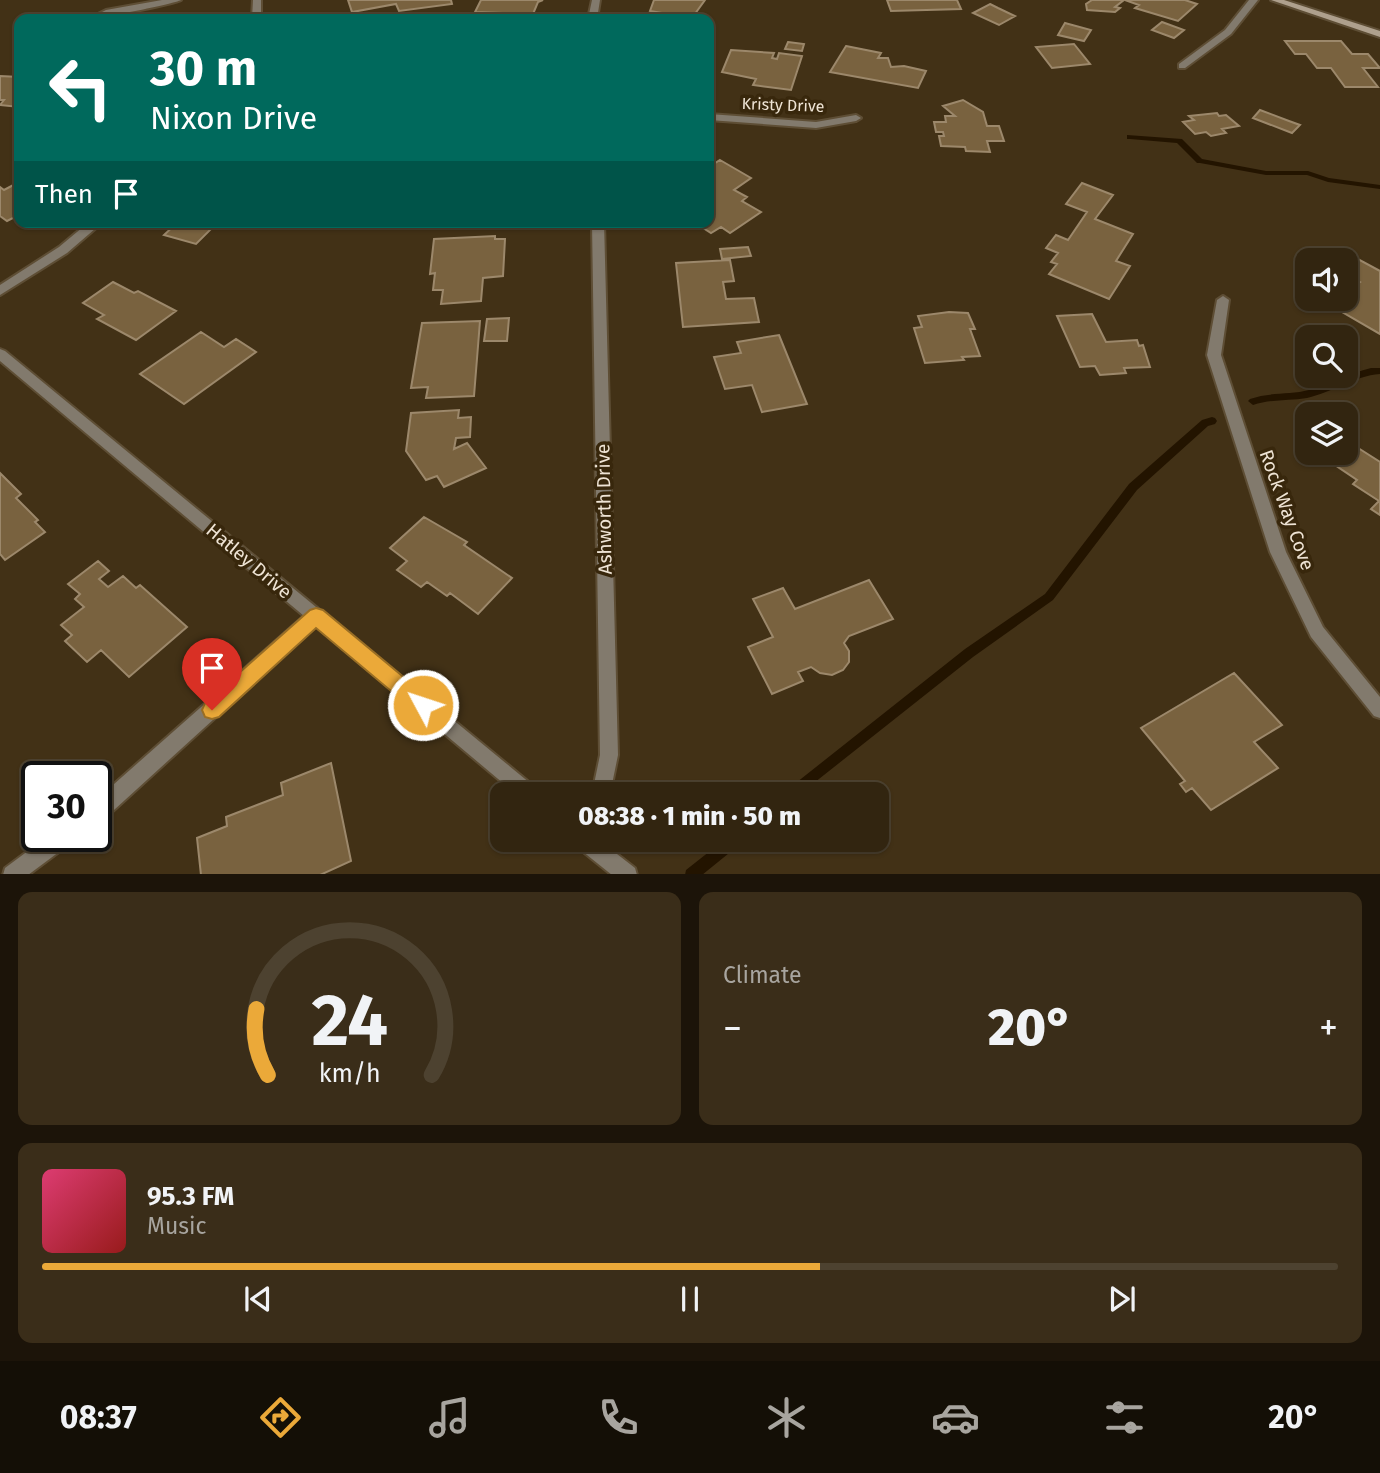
<!DOCTYPE html>
<meta charset="utf-8">
<style>
:root{--surface:#322510;--page:#3a2d19;--text:#f1f3f6;--muted:#a8a59f;--line:#4d4230;--accent:#eba939}
body{margin:0;font-family:"Fira Sans",sans-serif;background:var(--page);color:var(--text);height:100vh;display:flex;flex-direction:column;font-size:26px;white-space:nowrap}
*{box-sizing:border-box;margin:0}
p{font-size:23px;color:var(--muted)}
.icon{flex:none;width:38px;height:38px;fill:none;stroke:currentColor;stroke-width:2;stroke-linecap:round;stroke-linejoin:round}
.map{position:relative;height:874px;overflow:hidden}
.sheet{display:flex;flex-direction:column;gap:18px;padding:18px;background:#1c1409;flex:1}
.sheet>*{flex:none}
.top-card{position:absolute;left:14px;top:14px;width:700px;height:214px;border-radius:14px;box-shadow:0 2px 5px #0004,0 0 0 2px var(--line);background:#00695c;color:#fff;overflow:hidden}
.buttons{position:absolute;left:1295px;top:248px;display:grid;gap:14px}
.buttons a{display:grid;place-items:center;width:63px;height:63px;border-radius:14px;background:var(--surface);box-shadow:0 2px 5px #0004,0 0 0 2px var(--line);font-size:35px}
.speed{position:absolute;left:21px;top:761px;display:flex;gap:14px;font-size:35px;font-weight:700;text-align:center}
.speed>*{display:grid;place-content:center;width:91px;height:91px;border-radius:50%;background:var(--surface);box-shadow:0 2px 5px #0004,0 0 0 2px var(--line);line-height:1}
.speed .limit{border:4px solid #111;border-radius:10px;background:#fff;color:#111}
.pin{position:absolute;display:grid;place-items:center;width:60px;height:60px;color:#fff;margin:-72px -30px;border-radius:50% 50% 50% 0;rotate:-45deg;box-shadow:0 0 7px #0007}
.pin .icon{rotate:45deg}
.me{position:absolute;width:77px;margin:-38px;rotate:310deg;stroke-linejoin:round;filter:drop-shadow(0 0 5px #0008)}
.turn{display:flex;align-items:center;gap:24px;height:147px;padding:0 21px;font-size:32px}
.turn .icon{width:91px;height:91px;stroke-width:2.5}
.turn b{display:block;font-size:49px;line-height:60px}
.then{display:flex;align-items:center;height:66px;padding:0 21px;background:#0003;gap:14px;font-size:26px}
.big{font-size:52px;font-weight:800;line-height:1.1}
.sheet .tile{flex:1;display:flex;flex-direction:column;justify-content:center;gap:10px;min-width:0;padding:0 24px;border-radius:14px;background:var(--page)}
.sheet .dial{align-items:center;gap:0}
.dial svg{height:182px;overflow:visible;fill:none;stroke:var(--line);stroke-width:7;stroke-linecap:round;text-anchor:middle}
.dial text{fill:var(--text);stroke:none}
.song{display:flex;align-items:center;gap:21px}
.cover{width:84px;height:84px;border-radius:10px;background:linear-gradient(135deg,hsl(340 70% 55%),hsl(0 70% 35%))}
.played{height:7px;border-radius:4px;background:linear-gradient(90deg,var(--accent) 60%,var(--line) 60%)}
.keys{display:flex;justify-content:space-around;direction:ltr}
.heat{display:flex;justify-content:space-between;align-items:center;font-size:38px;direction:ltr}
.sheet .tiles{flex:1;display:grid;gap:18px;grid-template-columns:1fr 1fr}
.tile:last-child{grid-column:span 2}
.trip{position:absolute;left:490px;top:782px;width:399px;height:70px;border-radius:14px;background:var(--surface);box-shadow:0 2px 5px #0004,0 0 0 2px var(--line);font-weight:800;line-height:70px;text-align:center}
.dock{display:flex;height:112px;justify-content:space-around;align-items:center;background:#140f06;color:var(--muted)}
.dock .icon{width:49px;height:49px}
.dock .active{color:var(--accent)}
.dock b{font-size:32px;color:var(--text)}
.map>svg:first-child{display:block}
.lines{fill:none;stroke-linecap:round;stroke-linejoin:round}
.stream{fill:#231400;fill-rule:evenodd}
.building{fill:#79623f;stroke:#9c886b;stroke-width:2}
.street-casing{stroke:#5e4e35;stroke-width:4}
.secondary-casing{stroke:#5e4e35;stroke-width:4}
.street{fill:#827a6d;fill-rule:evenodd}
.secondary{fill:#aea08d;fill-rule:evenodd}
.route{fill:#eba939;stroke:#996e25;stroke-width:2}
.labels{text-anchor:middle;dominant-baseline:central;stroke-width:7;stroke-linejoin:round;paint-order:stroke}
.far-street-label{font-size:16px;fill:#efe4d5;stroke:#38270c}
.street-label{font-size:19px;fill:#efe4d5;stroke:#38270c}
</style>
<div class="map">
<svg width="1380" height="875" viewBox="0 0 1380 875">
<rect width="100%" height="100%" fill="#423116"/>
<g class="lines">
<path class="stream" d="M1127,135L1182,139L1202,159L1266,171H1308L1329,178L1380,185V189L1328,182L1307,175H1266L1200,163H1197L1177,143L1130,139H1127Z
M1371,368H1380V374C1354,376 1333,392 1307,398C1289,401 1271,399 1253,405L1248,401L1250,399C1269,392 1290,395 1309,390C1331,385 1349,373 1371,368Z
M1212,417L1215,418L1217,421L1215,424L1208,426L1137,490L1053,600L973,657L800,794H785L787,790L965,649L1045,594L1129,484L1202,420Z
M724,840H740L739,845L702,875H685L686,870Z"/>
</g>
<path class="building" d="M348,0H451L452,4L399,11L396,4L352,12Z
M481,0H543L538,2L533,14L475,12Z
M654,0H705L692,18L650,11Z
M887,0H957L961,9L891,11Z
M1092,0H1124L1115,7L1120,8L1115,12L1087,10L1086,4Z
M1125,0H1185L1197,4L1178,21L1135,8L1139,5Z
M990,4L998,8L1015,16L999,25L973,13Z
M1162,22L1184,30L1174,38L1152,30Z
M1065,23L1091,30L1084,41L1058,35Z
M1285,41H1341L1352,54H1368L1380,68H1363L1378,87H1345L1331,68H1317L1306,54H1295Z
M788,42L804,44L802,51L785,49Z
M1074,44L1090,64L1052,68L1036,47Z
M846,46L881,53L878,58H888L891,67L904,66L926,71L918,88L830,72Z
M731,50L774,53L772,58L777,59L779,53L802,56L791,90L753,85L756,79L722,72Z
M0,76L19,77V107L0,105L4,100H0Z
M963,100L983,112L987,126H999L1004,141H987L990,152L966,151L965,147L941,146L939,136H944L943,132H936L934,122H946L945,116H955L943,106Z
M1260,110L1289,121L1300,125L1292,133L1253,118Z
M1217,113L1219,116L1226,115L1239,126L1222,129L1226,133L1211,136L1206,132L1195,134L1183,122L1194,120L1189,116Z
M720,160L751,178L734,190L747,197L742,201L761,212L730,233L721,227L711,233L694,222H709V167Z
M19,182V215L7,221L0,216V187L4,190Z
M1082,183L1113,195L1095,219L1133,234L1116,261L1130,266L1109,299L1049,274L1057,264L1051,262L1058,253L1046,248L1056,235L1068,240L1087,212L1066,204Z
M178,222H218L196,244L164,235Z
M495,236V239H505L503,276L483,278L481,301L441,304L443,290H433L435,273L430,274L434,239Z
M748,247L751,256L722,259L720,249Z
M1343,251L1380,271V334L1337,309L1344,302L1339,299H1346V292L1360,282L1346,274V261H1330Z
M730,260L734,281L723,282L726,299L754,298L759,322L683,327L676,263Z
M113,282L134,293L138,291L176,311L136,340L97,319L104,315L83,303Z
M949,312L968,313L975,329H970L980,356L962,357L964,360L925,363L914,328L922,327L918,316Z
M1092,314L1106,342L1137,340L1139,346L1143,345L1150,367L1124,368L1126,373L1100,375L1095,366L1080,367L1057,316Z
M509,318L507,341H484L487,319Z
M480,321L474,396L426,398L428,387L411,388L422,323Z
M201,332L224,347L236,339L256,352L184,404L140,374Z
M779,335L807,404L762,412L752,385L725,389L714,357L741,353L737,342Z
M459,410L458,418L471,417L470,437L456,438L454,449L467,443L486,468L444,487L437,476L426,480L406,451L411,413Z
M1355,446L1380,462V515L1371,509L1379,501L1353,484L1357,480L1335,465Z
M0,473L21,494L16,498L38,520L35,522L45,532L5,560L0,554Z
M424,517L467,542L464,545L512,578L478,614L450,593L447,596L427,582L421,587L397,570L407,561L390,548Z
M98,561L109,571L99,579L108,587L123,576L136,588L140,585L187,627L129,677L101,650L87,662L65,641L72,635L61,625L84,607L75,599L80,594L68,584Z
M869,580L893,619L849,636L844,643L849,651V662L843,670L832,675L820,673L811,667L798,672L803,681L772,694L748,647L773,637L753,599L783,588L795,609Z
M1234,673L1282,725L1254,742L1278,768L1211,810L1192,788L1186,792L1180,784L1185,781L1141,728Z
M331,763L351,861L320,875H201L197,838L227,826L226,817L283,795L281,783Z"/>
<g class="lines">
<defs>
<path id="street" d="M162,0H181C174,4 97,19 88,19L106,10Z
M253,0H261V19H252Z
M592,0H600L597,19H588Z
M1249,0H1258L1231,34L1185,68H1179V64L1225,30Z
M709,114L816,122L856,115L861,118L856,121L816,128L709,120Z
M89,222H103L67,253L0,295V285L59,247Z
M592,222H604L618,755L610,794H592L600,755Z
M1223,296L1229,300L1221,355L1286,552L1323,627L1380,697V718L1374,716L1311,637L1270,552L1207,355L1217,300Z
M0,349L5,351L536,788L539,794H516L316,626L103,820L96,822V800L304,616L0,361Z
M48,836H73L71,843L28,875H3L5,868Z
M575,840H599L635,868L637,875H612L577,847Z"/>
<path id="secondary" d="M1271,0H1284L1380,31V37Z"/>
</defs>
<use href="#street" class="street-casing"/>
<use href="#secondary" class="secondary-casing"/>
<use href="#street" class="street"/>
<use href="#secondary" class="secondary"/>
</g>
<path class="route" d="M316,608L323,610L430,699L433,705L430,712L423,715L416,712L316,628L219,717L212,719L205,717L202,710L205,703L310,610Z"/>
<g class="labels">
<g class="far-street-label">
<text transform="translate(783 105) rotate(2)">Kristy Drive</text>
</g>
<g class="street-label">
<text transform="translate(604 509) rotate(-91)">Ashworth Drive</text>
<text transform="translate(1287 510) rotate(70)">Rock Way Cove</text>
<text transform="translate(249 561) rotate(40)">Hatley Drive</text>
</g>
</g>
</svg>
<div class="buttons">
<a><svg class="icon" aria-label="sound" viewBox="0 0 24 24"><path d="M4 9h4l5-4v14l-5-4H4zM17 9q2 3 0 6"/></svg></a>
<a><svg class="icon" aria-label="search" viewBox="0 0 24 24"><circle cx="10" cy="10" r="6"/><path d="M15 15l6 6"/></svg></a>
<a><svg class="icon" aria-label="layers" viewBox="0 0 24 24"><path d="M12 4l9 5-9 5-9-5zM3 14l9 5 9-5"/></svg></a>
</div>
<div class="speed"><div class="limit">30</div></div>
<div class="pin" style="left:212px;top:710px;background:#d93025"><svg class="icon" aria-label="arrive" viewBox="0 0 24 24"><path d="M6 21V4h12l-3 4 3 4H6"/></svg></div>
<svg class="me" style="left:423px;top:705px" viewBox="-20 -20 40 40"><circle r="17" fill="#eba939" stroke="#fff" stroke-width="3"/><path d="M0-11L8 9 0 5-8 9z" fill="#fff"/></svg>
<div class="trip">08:38 · 1 min · 50 m</div>
<div class="top-card">
<div class="turn"><svg class="icon" aria-label="left" viewBox="0 0 24 24"><path d="M17 20v-9H6M10 6l-5 5 5 5"/></svg><div><b>30 m</b>Nixon Drive</div></div>
<div class="then">Then<svg class="icon" aria-label="arrive" viewBox="0 0 24 24"><path d="M6 21V4h12l-3 4 3 4H6"/></svg></div>
</div>
</div>
<section class="sheet">
<div class="tiles">
<div class="tile dial"><svg viewBox="0 0 100 80">
<path d="M14 69A42 42 0 1 1 86 69"/>
<path d="M14 69A42 42 0 0 1 9 40" stroke="#eba939"/>
<text x="50" y="56" font-size="32" font-weight="700">24</text>
<text x="50" y="72" font-size="11">km/h</text>
</svg></div>
<div class="tile"><p>Climate</p>
<div class="heat"><a>−</a><b class="big">20°</b><a>+</a></div>
</div>
<div class="tile">
<div class="song"><i class="cover"></i><div><b>95.3 FM</b><p>Music</p></div></div>
<div class="played"></div>
<div class="keys"><svg class="icon" aria-label="previous" viewBox="0 0 24 24"><path d="M18 5L8 12l10 7zM5 5v14"/></svg><svg class="icon" aria-label="pause" viewBox="0 0 24 24"><path d="M8 5v14M16 5v14"/></svg><svg class="icon" aria-label="next" viewBox="0 0 24 24"><path d="M6 5l10 7-10 7zM19 5v14"/></svg></div>
</div>
</div>
</section>
<nav class="dock">
<b>08:37</b>
<svg class="icon active" aria-label="directions" viewBox="0 0 24 24"><path d="M12 3l9 9-9 9-9-9zM9 14v-3h6M13 9l2 2-2 2"/></svg>
<svg class="icon" aria-label="music" viewBox="0 0 24 24"><path d="M9 18V5l10-2v13"/><circle cx="6" cy="18" r="3"/><circle cx="16" cy="16" r="3"/></svg>
<svg class="icon" aria-label="phone" viewBox="0 0 24 24"><path d="M5 4h4l2 5-3 2q2 4 5 5l2-3 5 2v4C11 20 4 13 5 4z"/></svg>
<svg class="icon" aria-label="climate" viewBox="0 0 24 24"><path d="M12 3v18M4 7l16 10M4 17L20 7"/></svg>
<svg class="icon" aria-label="car" viewBox="0 0 24 24"><path d="M5 17H2v-5l4-1 3-4h7l3 4 3 1v5h-3M9 17h6M6 11h13"/><circle cx="7" cy="17" r="2"/><circle cx="17" cy="17" r="2"/></svg>
<svg class="icon" aria-label="filters" viewBox="0 0 24 24"><path d="M4 7h16M4 17h16"/><circle cx="9" cy="7" r="2"/><circle cx="15" cy="17" r="2"/></svg>
<b>20°</b>
</nav>
